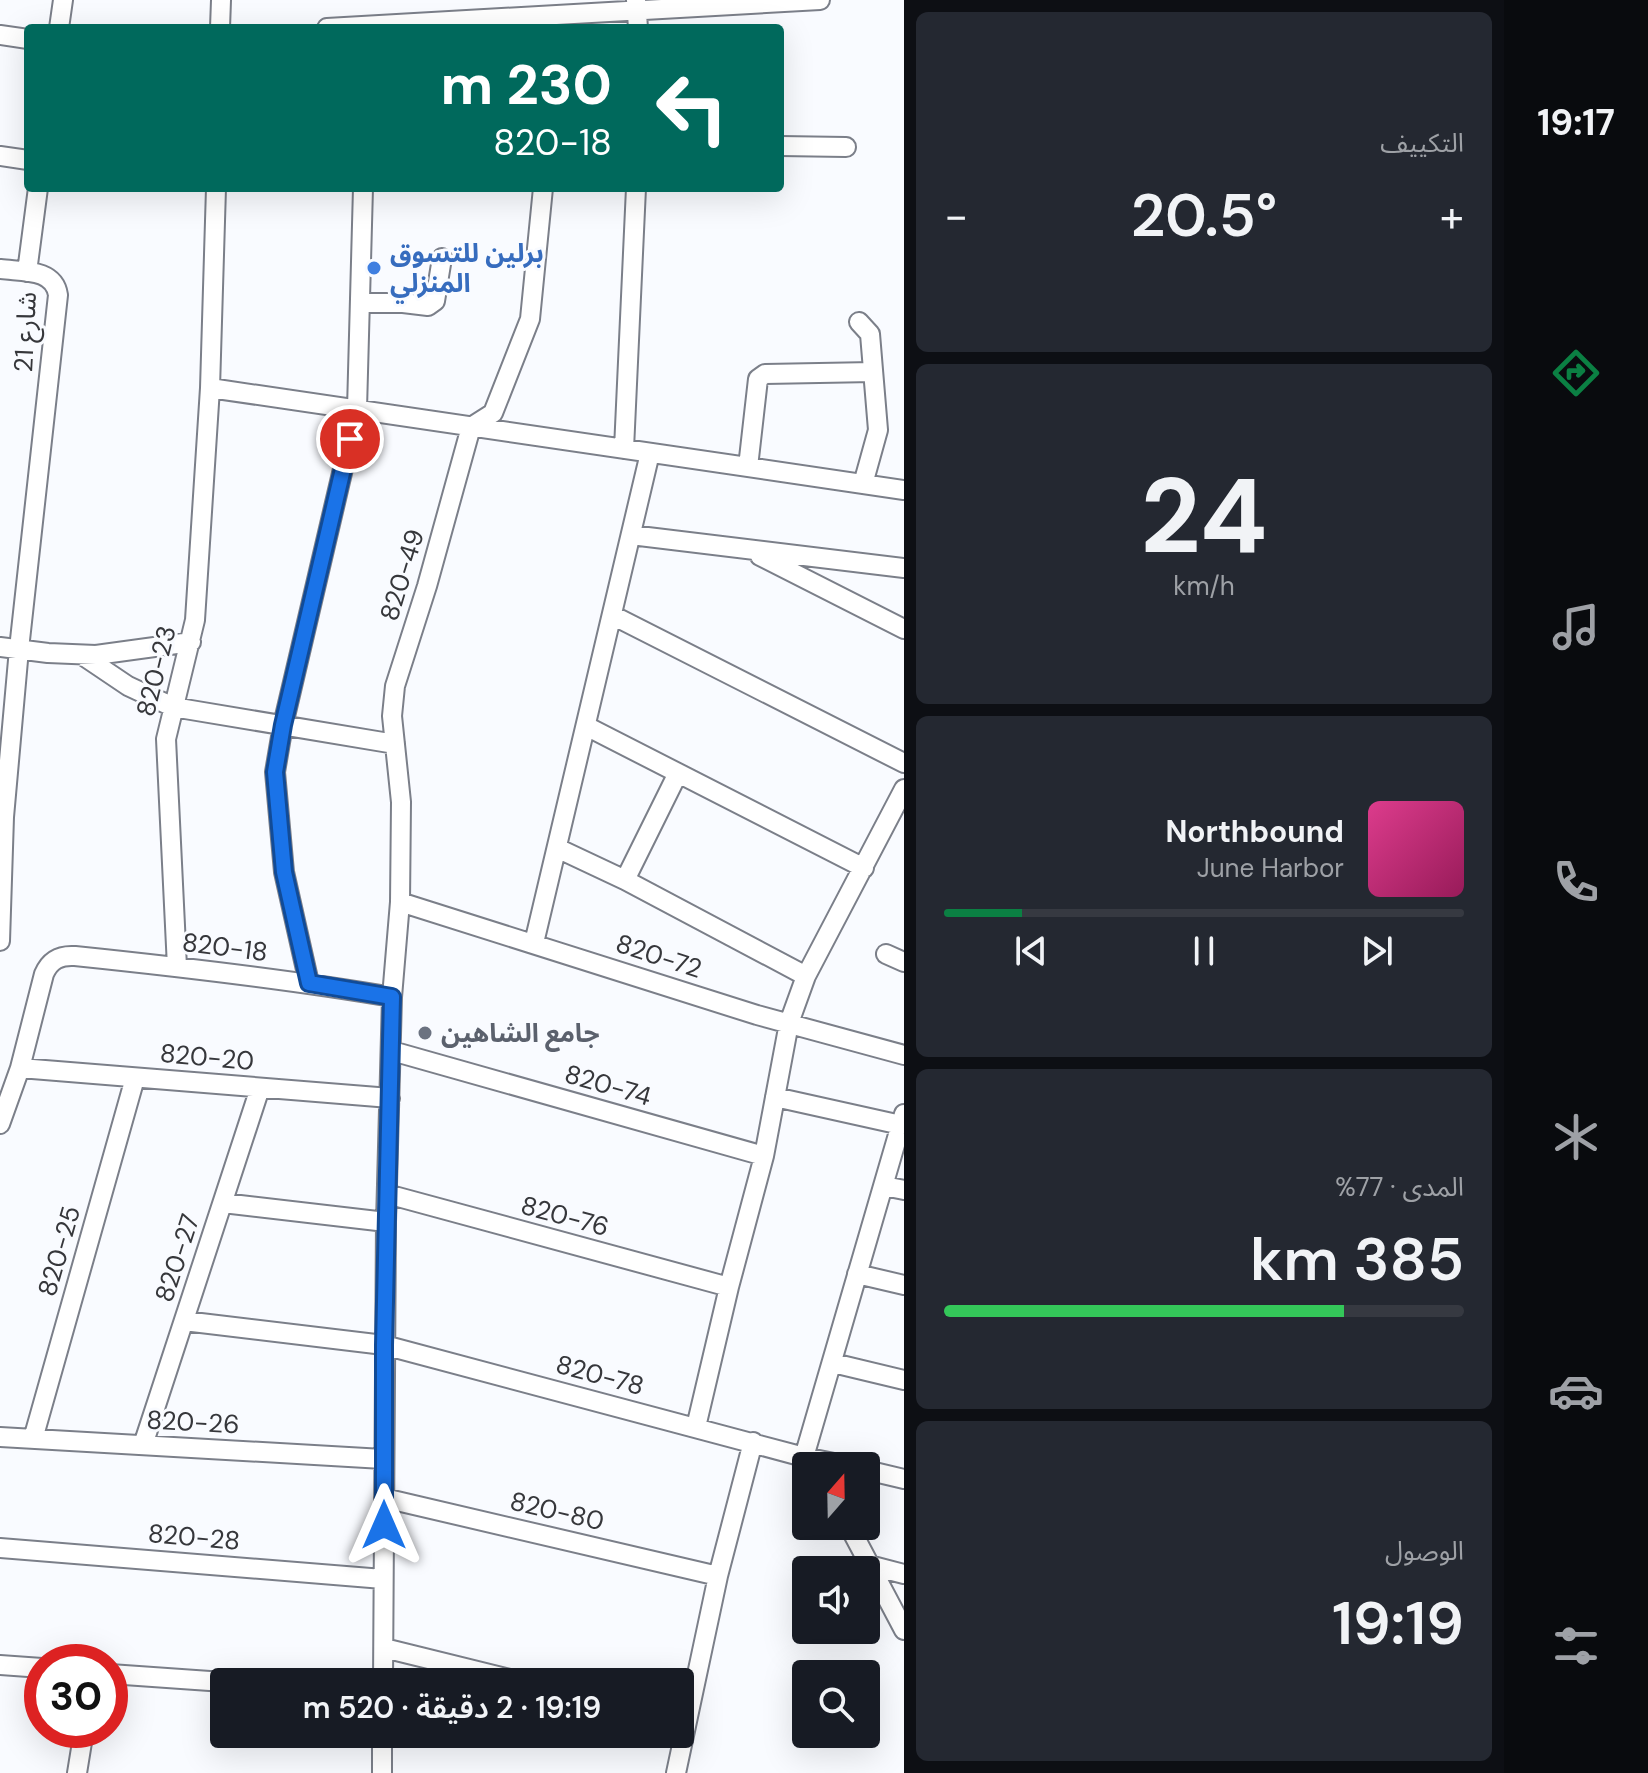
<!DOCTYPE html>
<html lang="ar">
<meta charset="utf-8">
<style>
:root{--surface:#171b24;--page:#242831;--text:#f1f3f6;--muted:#9ea1a6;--line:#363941;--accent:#0b8043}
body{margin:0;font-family:"DM Sans","Noto Sans Arabic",sans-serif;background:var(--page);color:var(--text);direction:rtl;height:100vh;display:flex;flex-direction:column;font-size:30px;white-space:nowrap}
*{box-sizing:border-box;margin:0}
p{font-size:26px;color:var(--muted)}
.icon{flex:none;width:44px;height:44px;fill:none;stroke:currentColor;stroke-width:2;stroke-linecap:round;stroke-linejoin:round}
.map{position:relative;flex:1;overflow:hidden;direction:ltr}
.details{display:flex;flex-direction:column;gap:12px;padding:12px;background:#0d0f14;width:600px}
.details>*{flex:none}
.top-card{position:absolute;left:24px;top:24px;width:760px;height:168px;border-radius:8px;box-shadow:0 8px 32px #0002;direction:rtl;background:#00695c;color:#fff;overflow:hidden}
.needle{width:52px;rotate:20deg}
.controls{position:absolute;left:792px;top:1452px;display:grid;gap:16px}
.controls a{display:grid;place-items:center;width:88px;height:88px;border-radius:8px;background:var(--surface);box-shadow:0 8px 32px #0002;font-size:40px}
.speed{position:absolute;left:24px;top:1644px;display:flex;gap:16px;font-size:40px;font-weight:700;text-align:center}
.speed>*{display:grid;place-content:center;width:104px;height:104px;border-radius:50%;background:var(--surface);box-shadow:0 8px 32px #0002;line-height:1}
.speed .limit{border:12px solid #d22;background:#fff;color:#111}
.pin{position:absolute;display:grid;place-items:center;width:68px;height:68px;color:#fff;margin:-34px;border:4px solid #fff;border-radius:50%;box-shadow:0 2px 8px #0007}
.me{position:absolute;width:88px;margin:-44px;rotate:0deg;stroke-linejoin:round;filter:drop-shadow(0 0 6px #0008)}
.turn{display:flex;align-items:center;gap:28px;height:168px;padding:0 40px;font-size:36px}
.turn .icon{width:104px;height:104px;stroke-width:2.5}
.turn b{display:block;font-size:56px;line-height:68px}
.big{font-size:60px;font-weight:600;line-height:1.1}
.details .widget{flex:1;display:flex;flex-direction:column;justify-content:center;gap:12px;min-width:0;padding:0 28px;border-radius:12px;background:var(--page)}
.details .dial{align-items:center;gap:0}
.dial b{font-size:104px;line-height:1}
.song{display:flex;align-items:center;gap:24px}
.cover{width:96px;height:96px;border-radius:12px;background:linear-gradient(135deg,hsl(330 70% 55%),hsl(330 70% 35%))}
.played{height:8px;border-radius:4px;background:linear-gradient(90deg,var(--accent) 15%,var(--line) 15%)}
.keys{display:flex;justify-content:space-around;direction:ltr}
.heat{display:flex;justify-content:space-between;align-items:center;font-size:44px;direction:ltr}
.charge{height:12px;border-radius:6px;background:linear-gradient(90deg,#34c759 77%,var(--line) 0)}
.trip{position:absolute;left:210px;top:1668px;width:484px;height:80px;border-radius:8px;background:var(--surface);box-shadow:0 8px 32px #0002;font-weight:600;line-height:80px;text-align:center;direction:rtl}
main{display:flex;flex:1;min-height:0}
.dock{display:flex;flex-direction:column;width:144px;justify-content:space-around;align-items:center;background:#090b0e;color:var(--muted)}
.dock .icon{width:56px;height:56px}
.dock .active{color:var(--accent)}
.dock b{font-size:36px;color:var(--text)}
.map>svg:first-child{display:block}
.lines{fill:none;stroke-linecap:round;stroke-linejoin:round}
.street-casing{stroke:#7b7f89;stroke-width:22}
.street{stroke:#fff;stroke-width:18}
.route-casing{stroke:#114b97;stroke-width:20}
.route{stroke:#1a73e8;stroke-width:14}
.shop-dot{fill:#3f7fe0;stroke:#f9fbff;stroke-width:3}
.worship-dot{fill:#6b7280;stroke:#f9fbff;stroke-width:3}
.labels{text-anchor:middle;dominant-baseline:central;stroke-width:6;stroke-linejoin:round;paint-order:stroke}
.shop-label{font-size:26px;font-weight:bold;fill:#366cbe;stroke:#f9fbff;text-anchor:start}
.street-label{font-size:26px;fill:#36373b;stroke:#f9fbff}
.worship-label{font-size:26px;font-weight:bold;fill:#5b616d;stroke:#f9fbff;text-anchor:start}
</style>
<main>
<nav class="dock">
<b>19:17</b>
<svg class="icon active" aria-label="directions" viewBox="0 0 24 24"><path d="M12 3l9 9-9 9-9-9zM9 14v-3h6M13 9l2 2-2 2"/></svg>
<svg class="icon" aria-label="music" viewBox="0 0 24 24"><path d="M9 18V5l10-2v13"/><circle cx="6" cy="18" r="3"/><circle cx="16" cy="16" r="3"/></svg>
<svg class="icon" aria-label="phone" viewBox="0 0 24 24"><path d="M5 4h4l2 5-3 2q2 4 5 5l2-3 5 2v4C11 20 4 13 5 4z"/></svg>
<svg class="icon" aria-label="climate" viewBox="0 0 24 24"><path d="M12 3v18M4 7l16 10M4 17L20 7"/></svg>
<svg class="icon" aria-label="car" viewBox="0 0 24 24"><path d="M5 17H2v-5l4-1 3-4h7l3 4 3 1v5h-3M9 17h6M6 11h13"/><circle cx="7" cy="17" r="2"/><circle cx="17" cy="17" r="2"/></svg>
<svg class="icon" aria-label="filters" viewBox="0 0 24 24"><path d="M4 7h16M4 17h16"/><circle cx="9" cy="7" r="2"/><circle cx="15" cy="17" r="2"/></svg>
</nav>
<section class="details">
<div class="widget"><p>التكييف</p>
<div class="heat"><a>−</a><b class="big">20.5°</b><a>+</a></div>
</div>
<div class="widget dial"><b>24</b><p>km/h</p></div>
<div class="widget">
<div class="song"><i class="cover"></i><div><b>Northbound</b><p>June Harbor</p></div></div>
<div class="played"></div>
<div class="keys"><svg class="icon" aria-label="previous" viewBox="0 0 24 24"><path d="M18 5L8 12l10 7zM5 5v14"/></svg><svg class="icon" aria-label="pause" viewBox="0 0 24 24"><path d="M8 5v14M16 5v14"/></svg><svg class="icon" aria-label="next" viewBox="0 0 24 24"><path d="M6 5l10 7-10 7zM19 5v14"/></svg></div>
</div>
<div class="widget"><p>المدى · 77%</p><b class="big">385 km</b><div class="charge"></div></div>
<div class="widget"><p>الوصول</p><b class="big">19:19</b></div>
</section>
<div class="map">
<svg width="904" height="1773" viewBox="0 0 904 1773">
<rect width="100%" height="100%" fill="#f9fbff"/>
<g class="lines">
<defs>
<path id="street" d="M636,0L638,28
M59,28L63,0
M220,28L221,0
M327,28L820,0
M0,35L28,39
M780,146L846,147
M0,156L28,160
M0,269C22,272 54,268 58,295L19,649L4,817L0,941
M27,272L38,188
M360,303H403L428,306L435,301L442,258
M859,322L870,334L878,430L863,484
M210,388L904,490
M624,449L636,188
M748,467L758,379L765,374L873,372
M631,535L904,568
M760,556L904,629
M612,615L904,763
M0,647L48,653L96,655L191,642
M82,655L128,686L173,707L395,744
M586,726L864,868
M557,848L625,880L678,773
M625,880L806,976
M400,902L757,1015L904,1055
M534,943L650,453
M886,954L904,962
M177,967L166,739L195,620L210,388L216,188
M309,983L284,872L275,772L283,725L357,409L363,188
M392,1051L764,1156
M20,1068L390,1098
M775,1097L901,1125
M0,1124L20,1068L44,974C50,960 60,955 75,956C181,967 287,979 392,997
M884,1186L904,1190
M387,1194L729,1287
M223,1203L386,1222
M857,1274L904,1285
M184,1321L384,1345L804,1457L849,1466
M833,1363L904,1380
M696,1427L729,1287L764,1156L789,1023L806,976L904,789
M0,1437L383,1459
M33,1439L135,1078
M143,1445L260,1088
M804,1457L904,1114
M866,1470L904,1479
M384,1498L718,1576
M849,1526L904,1630
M0,1548L383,1579
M869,1565L904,1574
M384,1648L522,1682
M0,1665L42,1668
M110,1674L224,1682
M383,1682L386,1222L392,997L400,902L401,802L392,716L395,686L427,586L471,427L493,413L530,319L543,188
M77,1773L84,1730
M382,1773V1734
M676,1773L718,1576L753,1442"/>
</defs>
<use href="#street" class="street-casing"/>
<use href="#street" class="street"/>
</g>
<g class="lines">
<defs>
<path id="route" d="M350,439L283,725L275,772L284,872L309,983L392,997L384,1345V1525"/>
</defs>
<use href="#route" class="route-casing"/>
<use href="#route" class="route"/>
</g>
<circle class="shop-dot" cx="374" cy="268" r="8"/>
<circle class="worship-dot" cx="425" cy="1033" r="8"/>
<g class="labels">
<g class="shop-label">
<text x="390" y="253">برلين للتسوق<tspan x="390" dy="30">المنزلي</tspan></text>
</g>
<g class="street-label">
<text transform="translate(25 332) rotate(-87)">شارع 21</text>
<text transform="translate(402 575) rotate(-73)">820-49</text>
<text transform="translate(156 671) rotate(-76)">820-23</text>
<text transform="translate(225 947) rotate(7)">820-18</text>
<text transform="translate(659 956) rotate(18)">820-72</text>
<text transform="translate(207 1057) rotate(5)">820-20</text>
<text transform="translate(608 1085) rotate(16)">820-74</text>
<text transform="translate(565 1216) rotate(15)">820-76</text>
<text transform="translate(59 1251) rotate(-74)">820-25</text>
<text transform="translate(177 1258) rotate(-72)">820-27</text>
<text transform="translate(600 1375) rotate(15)">820-78</text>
<text transform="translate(193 1422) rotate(3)">820-26</text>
<text transform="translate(557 1511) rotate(13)">820-80</text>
<text transform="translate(194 1537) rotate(5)">820-28</text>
</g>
<g class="worship-label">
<text x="441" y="1033">جامع الشاهين</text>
</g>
</g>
</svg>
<div class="controls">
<a><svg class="needle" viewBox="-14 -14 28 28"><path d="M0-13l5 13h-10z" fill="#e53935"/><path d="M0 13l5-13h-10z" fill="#9ea1a6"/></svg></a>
<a><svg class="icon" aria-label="sound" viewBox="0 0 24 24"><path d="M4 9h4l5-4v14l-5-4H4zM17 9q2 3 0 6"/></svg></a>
<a><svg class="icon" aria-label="search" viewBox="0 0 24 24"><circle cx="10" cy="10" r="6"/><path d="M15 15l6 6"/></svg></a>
</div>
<div class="speed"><div class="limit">30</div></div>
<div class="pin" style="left:350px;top:439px;background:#d93025"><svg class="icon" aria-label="arrive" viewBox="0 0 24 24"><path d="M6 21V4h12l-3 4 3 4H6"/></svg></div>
<svg class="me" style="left:384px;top:1525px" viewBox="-20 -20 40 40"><path d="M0-17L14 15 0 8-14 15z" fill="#1a73e8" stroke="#fff" stroke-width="4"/></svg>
<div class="trip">19:19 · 2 دقيقة · 520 m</div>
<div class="top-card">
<div class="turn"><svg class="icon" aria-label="left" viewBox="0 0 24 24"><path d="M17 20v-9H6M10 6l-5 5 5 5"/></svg><div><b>230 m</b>820-18</div></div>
</div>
</div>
</main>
